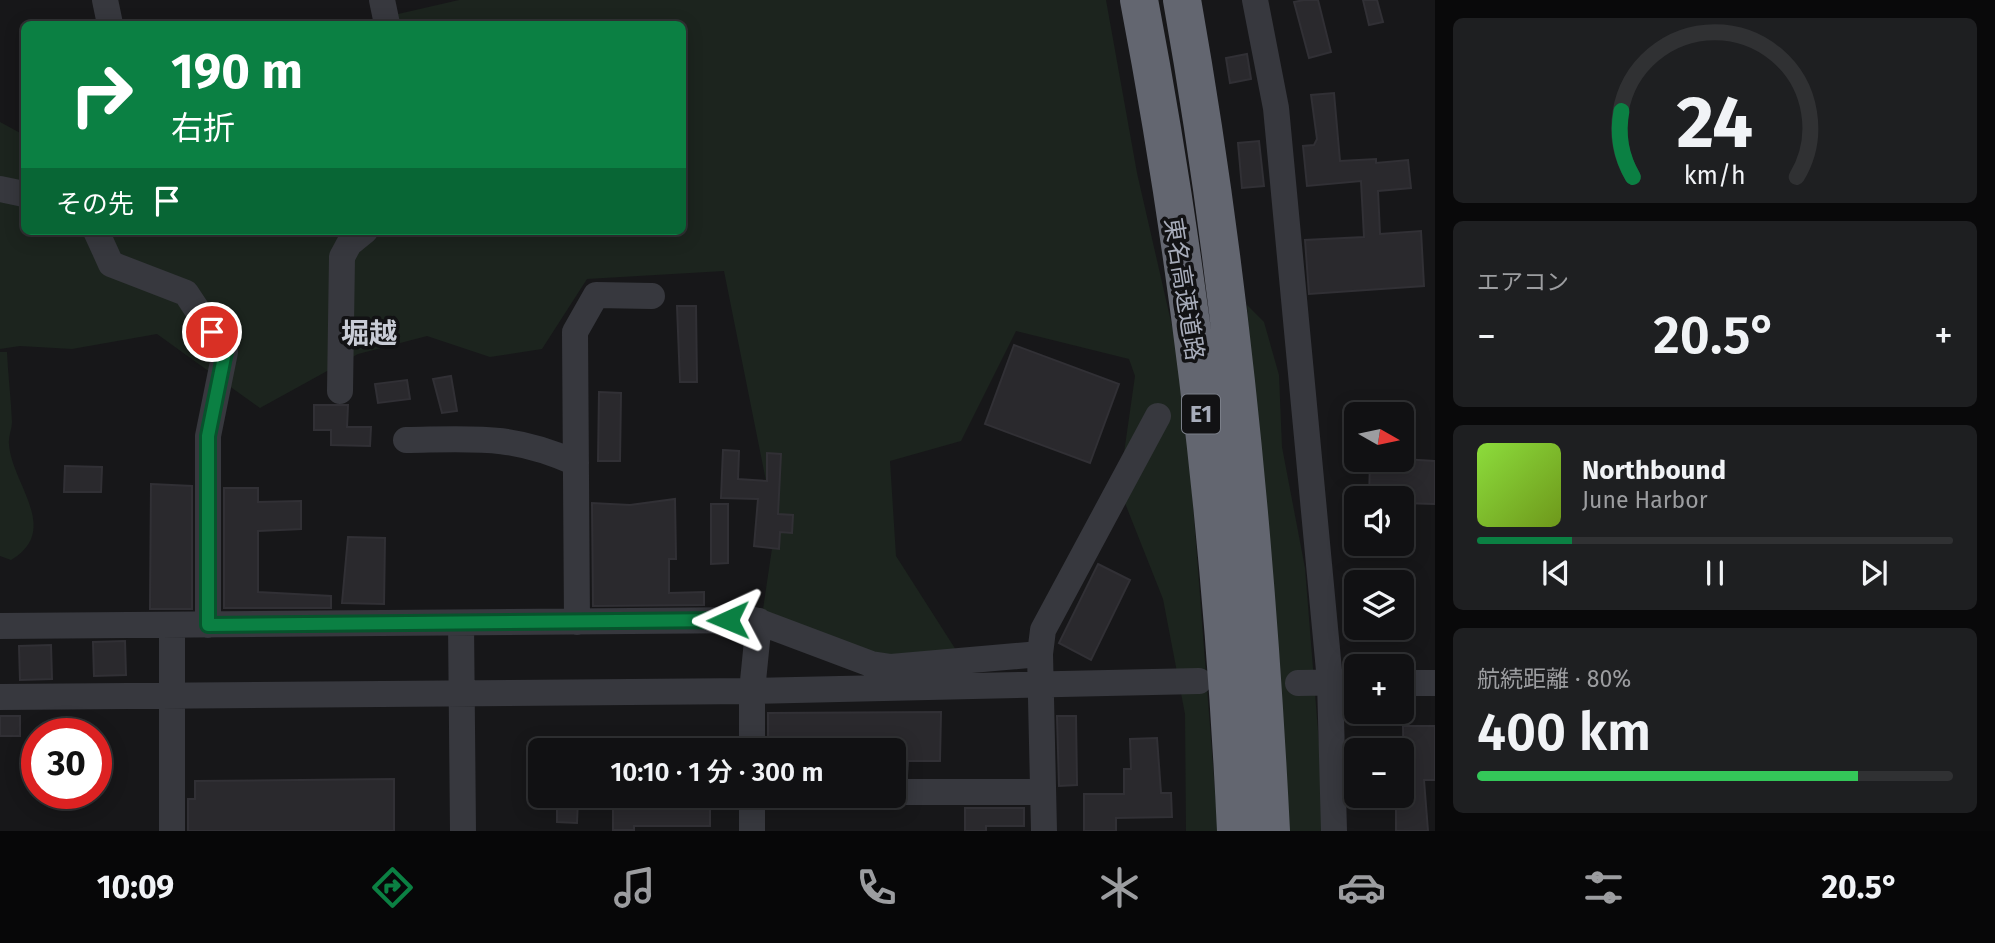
<!DOCTYPE html>
<html lang="ja">
<meta charset="utf-8">
<style>
:root{--surface:#111113;--page:#1e1f21;--text:#f1f3f6;--muted:#9c9da0;--line:#303133;--accent:#0b8043}
body{margin:0;font-family:"Fira Sans","Noto Sans JP",sans-serif;background:var(--page);color:var(--text);height:100vh;display:flex;flex-direction:column;font-size:26px;white-space:nowrap}
*{box-sizing:border-box;margin:0}
p{font-size:23px;color:var(--muted)}
.icon{flex:none;width:38px;height:38px;fill:none;stroke:currentColor;stroke-width:2;stroke-linecap:round;stroke-linejoin:round}
.map{position:relative;flex:1;overflow:hidden}
.drawer{display:flex;flex-direction:column;gap:18px;padding:18px;background:#09090a;width:560px}
.drawer>*{flex:none}
.top-card{position:absolute;left:21px;top:21px;width:665px;height:214px;border-radius:10px;box-shadow:0 4px 18px #0003,0 0 0 2px var(--line);background:#0b8043;color:#fff;overflow:hidden}
.needle{width:46px;rotate:99deg}
.fabs{position:absolute;left:1344px;top:402px;display:grid;gap:14px}
.fabs a{display:grid;place-items:center;width:70px;height:70px;border-radius:10px;background:var(--surface);box-shadow:0 4px 18px #0003,0 0 0 2px var(--line);font-size:35px}
.speed{position:absolute;left:21px;top:718px;display:flex;gap:14px;font-size:35px;font-weight:700;text-align:center}
.speed>*{display:grid;place-content:center;width:91px;height:91px;border-radius:50%;background:var(--surface);box-shadow:0 4px 18px #0003,0 0 0 2px var(--line);line-height:1}
.speed .limit{border:10px solid #d22;background:#fff;color:#111}
.pin{position:absolute;display:grid;place-items:center;width:60px;height:60px;color:#fff;margin:-30px;border:4px solid #fff;border-radius:50%;box-shadow:0 2px 7px #0007}
.me{position:absolute;width:77px;margin:-38px;rotate:269deg;stroke-linejoin:round;filter:drop-shadow(0 0 5px #0008)}
.turn{display:flex;align-items:center;gap:24px;height:147px;padding:0 35px;font-size:32px}
.turn .icon{width:91px;height:91px;stroke-width:2.5}
.turn b{display:block;font-size:49px;line-height:60px}
.then{display:flex;align-items:center;height:66px;padding:0 35px;background:#0003;gap:14px;font-size:26px}
.big{font-size:52px;font-weight:600;line-height:1.1}
.drawer .card{flex:1;display:flex;flex-direction:column;justify-content:center;gap:10px;min-width:0;padding:0 24px;border-radius:10px;background:var(--page)}
.drawer .dial{align-items:center;gap:0}
.dial svg{height:182px;overflow:visible;fill:none;stroke:var(--line);stroke-width:7;stroke-linecap:round;text-anchor:middle}
.dial text{fill:var(--text);stroke:none}
.song{display:flex;align-items:center;gap:21px}
.cover{width:84px;height:84px;border-radius:10px;background:linear-gradient(135deg,hsl(90 70% 55%),hsl(80 70% 35%))}
.played{height:7px;border-radius:4px;background:linear-gradient(90deg,var(--accent) 20%,var(--line) 20%)}
.keys{display:flex;justify-content:space-around;direction:ltr}
.heat{display:flex;justify-content:space-between;align-items:center;font-size:38px;direction:ltr}
.charge{height:10px;border-radius:5px;background:linear-gradient(90deg,#34c759 80%,var(--line) 0)}
.trip{position:absolute;left:528px;top:738px;width:378px;height:70px;border-radius:10px;background:var(--surface);box-shadow:0 4px 18px #0003,0 0 0 2px var(--line);font-weight:600;line-height:70px;text-align:center}
.tabs{display:flex;height:112px;justify-content:space-around;align-items:center;background:#070708;color:var(--muted)}
.tabs .icon{width:49px;height:49px}
.tabs .current{color:var(--accent)}
.tabs b{font-size:32px;color:var(--text)}
main{display:flex;flex:1;min-height:0}
.map>svg:first-child{display:block}
.green{fill:#1c241e}
.building{fill:#2a292d;stroke:#313035;stroke-width:2}
.lines{fill:none;stroke-linecap:round;stroke-linejoin:round}
.minor{stroke:#37383e;stroke-width:26}
.highway{stroke:#636670;stroke-width:38}
.route-casing{stroke:#07532c;stroke-width:18}
.route{stroke:#0b8043;stroke-width:12}
.labels{text-anchor:middle;dominant-baseline:central;stroke-width:7;stroke-linejoin:round;paint-order:stroke}
.shield{fill:#121214;stroke:#7a7e88;stroke-width:2}
.shield-label{font-size:23px;font-weight:bold;fill:#a7acba}
.street-label{font-size:24px;fill:#a7acba;stroke:#121214}
.quarter-label{font-size:28px;font-weight:bold;fill:#c9ccd6;stroke:#121214}
</style>
<main>
<div class="map">
<svg width="1435" height="831" viewBox="0 0 1435 831">
<rect width="100%" height="100%" fill="#171719"/>
<path class="green" d="M459,0H1106L1137,173L1183,374L1218,831H1186L1185,714L1163,599L1119,488L1135,376L1129,359L1016,331L961,441L890,461L896,556L963,661L908,666L762,616L779,501L767,454L766,481L724,271L587,279L542,349L490,357L427,336L358,354L260,408L157,334L72,349L20,346L0,349V122L24,135V231H682V24H387L385,17Z
M1247,305L1264,322L1279,375L1282,447L1305,568L1326,831H1288Z
M0,352H7C8,375 11,399 12,422C12,429 8,437 9,444C11,483 62,530 11,560L0,556Z"/>
<path class="building" d="M1304,0H1318L1331,52L1309,58L1294,2Z
M1363,0H1377L1383,22L1369,25Z
M1247,54L1251,79L1230,83L1226,58Z
M1334,93L1340,161L1376,159V163L1408,160L1411,188L1378,191L1380,234L1421,231L1424,286L1309,294L1305,240L1364,237L1361,181L1307,186L1303,146L1314,145L1317,139L1311,95Z
M1259,141L1264,186L1242,188L1238,143Z
M677,306H696L697,382H680Z
M1014,345L1119,384L1090,463L985,424Z
M451,376L457,411L442,413L433,379Z
M407,380L410,399L378,403L375,384Z
M599,392L621,393L620,461H598Z
M314,405H348L347,427H371L370,446L331,445V430H314Z
M723,450L739,451L738,479L767,481V453L781,454L778,514L793,515L792,533L780,532L779,549L754,546L758,499L721,498Z
M1402,459L1435,461V504L1402,503V499H1369L1370,460Z
M65,466L102,467L101,492H64Z
M151,484L192,486V609H150Z
M224,488H258V502L301,501V529L258,531V592L331,596V608H224Z
M675,499L676,559H669V593L704,592V605L593,606L592,503L630,505Z
M711,504H728V563L711,564Z
M348,537L385,538L384,604L342,603Z
M1098,564L1130,580L1091,660L1059,643Z
M125,641L126,675L94,676L93,642Z
M51,645L52,679L20,680L19,646Z
M941,712L940,761H908L907,776H894V751H768V713Z
M0,716H20V736H0Z
M1057,716H1076L1077,785L1059,786Z
M1403,726H1435V780H1424L1428,831H1396V796H1402L1404,791Z
M1157,738L1161,793H1171L1172,817L1116,818V831H1084V794H1124V769H1131L1130,739Z
M394,779V831H188V799H195V781Z
M557,797L578,798L577,823L557,822Z
M710,801V826H634V830H613V805Z
M965,808H1024V826H986V831H965Z"/>
<g class="lines">
<path class="minor" d="M105,0L110,24
M382,0L387,24
M1255,0L1276,108L1330,681L1334,831
M0,189L24,194
M96,231L111,264L186,293L225,352L208,436V625
M340,391L342,257L349,244L365,231
M406,440C474,439 512,434 576,463
M577,622L575,332L596,295L652,296
M461,623L463,831
M0,626L754,620L871,664L891,667L1040,654
M1298,683L1356,682
M1402,683H1435
M0,697L752,691L1199,681
M752,751V691L759,621
M894,792H1043
M752,796V831
M172,831V625
M1044,831L1040,654L1043,630L1158,416"/>
<path class="highway" d="M1139,0C1191,273 1223,553 1236,831
M1182,0C1231,275 1257,552 1271,831"/>
</g>
<g class="lines">
<defs>
<path id="route" d="M212,332L225,352L208,436V625L728,620"/>
</defs>
<use href="#route" class="route-casing"/>
<use href="#route" class="route"/>
</g>
<g class="labels">
<rect class="shield" x="1182" y="394.5" width="38" height="39" rx="5"/>
<g class="shield-label">
<text x="1201" y="414">E1</text>
</g>
<g class="street-label">
<text transform="translate(1184 289) rotate(81)">東名高速道路</text>
</g>
<g class="quarter-label">
<text x="369" y="333">堀越</text>
</g>
</g>
</svg>
<div class="fabs">
<a><svg class="needle" viewBox="-14 -14 28 28"><path d="M0-13l5 13h-10z" fill="#e53935"/><path d="M0 13l5-13h-10z" fill="#9c9da0"/></svg></a>
<a><svg class="icon" aria-label="sound" viewBox="0 0 24 24"><path d="M4 9h4l5-4v14l-5-4H4zM17 9q2 3 0 6"/></svg></a>
<a><svg class="icon" aria-label="layers" viewBox="0 0 24 24"><path d="M12 4l9 5-9 5-9-5zM3 14l9 5 9-5"/></svg></a>
<a>+</a>
<a>−</a>
</div>
<div class="speed"><div class="limit">30</div></div>
<div class="pin" style="left:212px;top:332px;background:#d93025"><svg class="icon" aria-label="arrive" viewBox="0 0 24 24"><path d="M6 21V4h12l-3 4 3 4H6"/></svg></div>
<svg class="me" style="left:728px;top:620px" viewBox="-20 -20 40 40"><path d="M0-17L14 15 0 8-14 15z" fill="#0b8043" stroke="#fff" stroke-width="4"/></svg>
<div class="trip">10:10 · 1 分 · 300 m</div>
<div class="top-card">
<div class="turn"><svg class="icon" aria-label="right" viewBox="0 0 24 24"><path d="M7 20v-9h11M14 6l5 5-5 5"/></svg><div><b>190 m</b>右折</div></div>
<div class="then">その先<svg class="icon" aria-label="arrive" viewBox="0 0 24 24"><path d="M6 21V4h12l-3 4 3 4H6"/></svg></div>
</div>
</div>
<section class="drawer">
<div class="card dial"><svg viewBox="0 0 100 80">
<path d="M14 69A42 42 0 1 1 86 69"/>
<path d="M14 69A42 42 0 0 1 9 40" stroke="#0b8043"/>
<text x="50" y="56" font-size="32" font-weight="700">24</text>
<text x="50" y="72" font-size="11">km/h</text>
</svg></div>
<div class="card"><p>エアコン</p>
<div class="heat"><a>−</a><b class="big">20.5°</b><a>+</a></div>
</div>
<div class="card">
<div class="song"><i class="cover"></i><div><b>Northbound</b><p>June Harbor</p></div></div>
<div class="played"></div>
<div class="keys"><svg class="icon" aria-label="previous" viewBox="0 0 24 24"><path d="M18 5L8 12l10 7zM5 5v14"/></svg><svg class="icon" aria-label="pause" viewBox="0 0 24 24"><path d="M8 5v14M16 5v14"/></svg><svg class="icon" aria-label="next" viewBox="0 0 24 24"><path d="M6 5l10 7-10 7zM19 5v14"/></svg></div>
</div>
<div class="card"><p>航続距離 · 80%</p><b class="big">400 km</b><div class="charge"></div></div>
</section>
</main>
<nav class="tabs">
<b>10:09</b>
<svg class="icon current" aria-label="directions" viewBox="0 0 24 24"><path d="M12 3l9 9-9 9-9-9zM9 14v-3h6M13 9l2 2-2 2"/></svg>
<svg class="icon" aria-label="music" viewBox="0 0 24 24"><path d="M9 18V5l10-2v13"/><circle cx="6" cy="18" r="3"/><circle cx="16" cy="16" r="3"/></svg>
<svg class="icon" aria-label="phone" viewBox="0 0 24 24"><path d="M5 4h4l2 5-3 2q2 4 5 5l2-3 5 2v4C11 20 4 13 5 4z"/></svg>
<svg class="icon" aria-label="climate" viewBox="0 0 24 24"><path d="M12 3v18M4 7l16 10M4 17L20 7"/></svg>
<svg class="icon" aria-label="car" viewBox="0 0 24 24"><path d="M5 17H2v-5l4-1 3-4h7l3 4 3 1v5h-3M9 17h6M6 11h13"/><circle cx="7" cy="17" r="2"/><circle cx="17" cy="17" r="2"/></svg>
<svg class="icon" aria-label="filters" viewBox="0 0 24 24"><path d="M4 7h16M4 17h16"/><circle cx="9" cy="7" r="2"/><circle cx="15" cy="17" r="2"/></svg>
<b>20.5°</b>
</nav>
